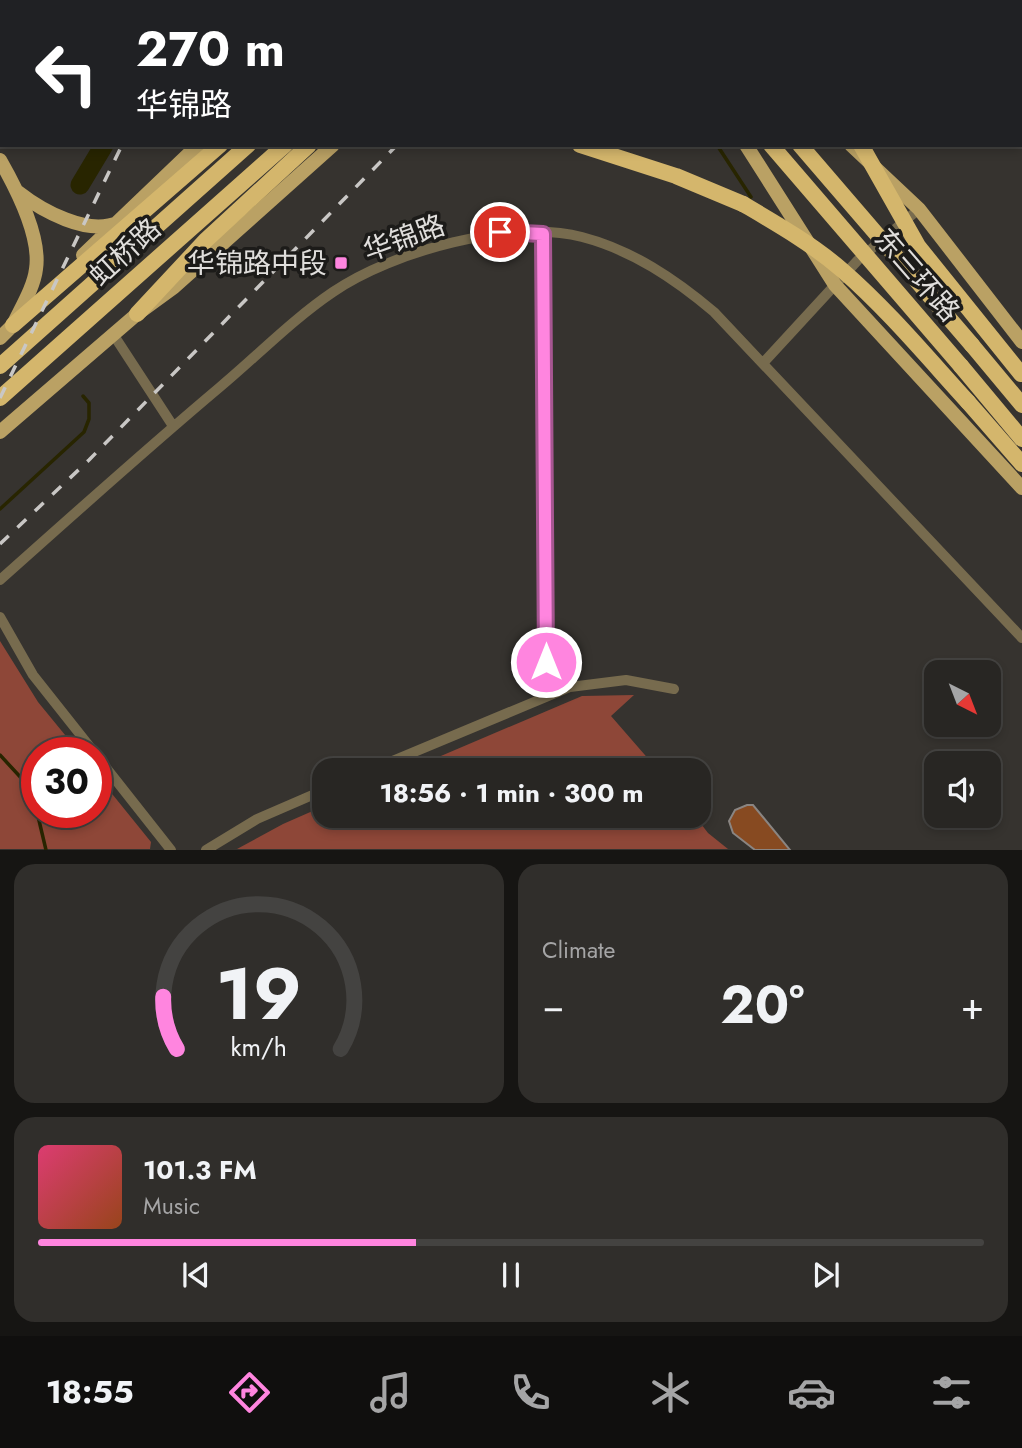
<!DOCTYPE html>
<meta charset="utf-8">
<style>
:root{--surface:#282623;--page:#302e2b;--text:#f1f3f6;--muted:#a5a5a6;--line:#444341;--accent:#ff85df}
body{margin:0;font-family:Jost,"Noto Sans SC",sans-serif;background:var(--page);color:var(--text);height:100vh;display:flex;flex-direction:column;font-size:26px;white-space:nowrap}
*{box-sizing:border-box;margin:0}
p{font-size:23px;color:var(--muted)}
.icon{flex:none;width:38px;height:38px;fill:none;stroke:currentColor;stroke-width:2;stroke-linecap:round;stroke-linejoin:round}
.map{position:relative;height:850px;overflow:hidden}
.drawer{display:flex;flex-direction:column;gap:14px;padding:14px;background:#161513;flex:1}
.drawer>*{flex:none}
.hud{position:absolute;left:0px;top:0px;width:1022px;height:147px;box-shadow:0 4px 10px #0003,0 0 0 2px var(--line);background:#202124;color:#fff;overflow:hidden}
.needle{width:46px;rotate:138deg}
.fabs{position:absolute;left:924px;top:660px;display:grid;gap:14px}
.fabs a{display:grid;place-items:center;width:77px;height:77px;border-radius:14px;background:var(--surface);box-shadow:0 4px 10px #0003,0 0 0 2px var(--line);font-size:35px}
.speed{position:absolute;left:21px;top:737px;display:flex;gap:14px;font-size:35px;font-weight:700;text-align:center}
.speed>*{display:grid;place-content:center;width:91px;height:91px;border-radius:50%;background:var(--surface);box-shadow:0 4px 10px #0003,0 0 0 2px var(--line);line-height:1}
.speed .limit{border:10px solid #d22;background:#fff;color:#111}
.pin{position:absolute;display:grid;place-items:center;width:60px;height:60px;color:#fff;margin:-30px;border:4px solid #fff;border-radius:50%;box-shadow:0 2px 7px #0007}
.me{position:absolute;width:77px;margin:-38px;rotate:0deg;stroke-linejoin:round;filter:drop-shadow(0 0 5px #0008)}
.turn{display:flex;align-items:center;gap:24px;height:147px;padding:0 21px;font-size:32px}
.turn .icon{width:91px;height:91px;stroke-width:2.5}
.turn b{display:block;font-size:49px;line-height:60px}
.big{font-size:52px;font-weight:700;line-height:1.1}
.drawer .card{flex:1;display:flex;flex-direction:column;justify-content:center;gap:10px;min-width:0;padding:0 24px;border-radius:21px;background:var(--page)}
.drawer .dial{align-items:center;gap:0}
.dial svg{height:182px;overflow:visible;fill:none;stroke:var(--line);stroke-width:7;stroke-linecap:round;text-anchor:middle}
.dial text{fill:var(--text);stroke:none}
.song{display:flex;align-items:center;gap:21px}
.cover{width:84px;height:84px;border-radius:10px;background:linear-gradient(135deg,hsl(340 70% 55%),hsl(20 70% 35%))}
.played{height:7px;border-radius:4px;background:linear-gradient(90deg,var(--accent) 40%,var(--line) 40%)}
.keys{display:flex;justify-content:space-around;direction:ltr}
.heat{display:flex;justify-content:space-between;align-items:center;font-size:38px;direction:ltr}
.drawer .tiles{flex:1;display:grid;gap:14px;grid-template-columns:1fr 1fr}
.card:last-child{grid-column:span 2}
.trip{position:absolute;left:312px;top:758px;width:399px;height:70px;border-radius:21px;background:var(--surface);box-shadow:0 4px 10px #0003,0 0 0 2px var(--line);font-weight:700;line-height:70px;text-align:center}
.tabs{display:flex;height:112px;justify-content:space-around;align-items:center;background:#100f0e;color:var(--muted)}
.tabs .icon{width:49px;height:49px}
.tabs .active{color:var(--accent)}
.tabs b{font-size:32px;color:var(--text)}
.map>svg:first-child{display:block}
.green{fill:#8e4738}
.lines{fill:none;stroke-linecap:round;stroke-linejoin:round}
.stream{stroke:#282500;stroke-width:3.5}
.river{stroke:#282500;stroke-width:19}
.building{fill:#874a21;stroke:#8a8582;stroke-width:2}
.minor{stroke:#776b4e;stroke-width:10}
.major{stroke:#baa164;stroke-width:14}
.highway{stroke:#d4b66c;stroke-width:16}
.rail{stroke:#c9c7c5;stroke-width:3.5;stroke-dasharray:12 12;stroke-linecap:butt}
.highway-bridge{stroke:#d4b66c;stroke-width:16}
.route-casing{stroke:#a65691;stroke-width:18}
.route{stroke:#ff85df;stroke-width:12}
.poi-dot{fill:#ff85df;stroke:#1c1b19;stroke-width:2.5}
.labels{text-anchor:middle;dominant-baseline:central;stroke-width:7;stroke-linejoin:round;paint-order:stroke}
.street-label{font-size:28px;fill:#e0dedc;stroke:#1c1b19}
.poi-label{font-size:28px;fill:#e0dedc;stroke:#1c1b19;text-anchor:end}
</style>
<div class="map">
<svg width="1022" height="850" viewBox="0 0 1022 850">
<rect width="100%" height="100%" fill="#36332f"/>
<path class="green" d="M0,641L38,702L79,752H37V812H96V774L151,842L150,849H0Z
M634,695L611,716L658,770H408L582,696Z
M324,806V816H695L708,833L728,849H237L283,824Z"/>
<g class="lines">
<path class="stream" d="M717,145L751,197
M0,509L84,432L89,419V403L83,396
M0,755L24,781L37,811
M37,812L46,850"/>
<path class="river" d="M244,2L245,0
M80,185L104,145"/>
</g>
<path class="building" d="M747,805H753L790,850H755L733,833L729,821L735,810Z"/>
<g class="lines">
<path class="minor" d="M543,234L546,662L554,693
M113,334L173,426
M764,362L858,260L919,209
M0,580C73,515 145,450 220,387C257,356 293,319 333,292C393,251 510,219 582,237C632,250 675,279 714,312L1022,638
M0,617L33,675L94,752
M96,755L171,850
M371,770L570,687L626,680L674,689
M206,850L257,819L324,790"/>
<path class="major" d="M494,0L496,2
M705,0L707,2
M355,2L357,0
M589,2L592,0
M746,145L835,285L1022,488
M851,145L919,209L1022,342
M0,160C16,188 41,237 36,269C34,287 21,308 13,325
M18,192C41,210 88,237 119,222
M83,255L198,145
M0,338L19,319
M0,432L137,314L174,287L333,145"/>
<path class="highway" d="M646,0L648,2
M674,0L676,2
M813,0V2
M381,2L383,0
M406,2L408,0
M446,2L448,0
M470,2L472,0
M768,2L769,0
M580,145L676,176L743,204
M137,314L205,241L309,145
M13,325L220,145
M972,345L1022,405
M0,366L248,145
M961,366L1022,439
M0,398L285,145
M968,402L1022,464"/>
<path class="rail" d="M191,2L192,0
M529,2L530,0
M541,2L543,0
M0,398L122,145
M0,544L89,460L397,145"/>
<path class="highway-bridge" d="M771,145L961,366
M800,145L972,345
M861,145L918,246L1021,374
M743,204C777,224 812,244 842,270C888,310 927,357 968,402"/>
</g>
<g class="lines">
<defs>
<path id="route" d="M500,232L543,234L546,662"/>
</defs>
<use href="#route" class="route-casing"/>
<use href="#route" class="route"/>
</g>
<rect class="poi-dot" x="334" y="256" width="14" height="14" rx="3.5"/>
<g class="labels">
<g class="street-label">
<text transform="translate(404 238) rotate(-20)">华锦路</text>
<text transform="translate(125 252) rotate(-42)">虹桥路</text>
<text transform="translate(917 275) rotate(49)">东三环路</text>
</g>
<g class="poi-label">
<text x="327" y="263">华锦路中段</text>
</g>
</g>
</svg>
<div class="fabs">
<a><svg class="needle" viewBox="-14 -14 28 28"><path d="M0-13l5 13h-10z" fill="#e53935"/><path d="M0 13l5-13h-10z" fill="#a5a5a6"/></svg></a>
<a><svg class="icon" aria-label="sound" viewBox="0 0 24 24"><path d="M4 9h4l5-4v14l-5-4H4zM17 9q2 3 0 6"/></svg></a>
</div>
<div class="speed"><div class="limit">30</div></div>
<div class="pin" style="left:500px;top:232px;background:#d93025"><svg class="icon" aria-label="arrive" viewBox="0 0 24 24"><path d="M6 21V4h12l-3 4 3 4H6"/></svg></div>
<svg class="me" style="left:546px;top:662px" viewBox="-20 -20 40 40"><circle r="17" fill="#ff85df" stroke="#fff" stroke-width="3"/><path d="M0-11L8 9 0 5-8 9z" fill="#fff"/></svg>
<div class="trip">18:56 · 1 min · 300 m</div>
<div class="hud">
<div class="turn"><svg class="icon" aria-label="left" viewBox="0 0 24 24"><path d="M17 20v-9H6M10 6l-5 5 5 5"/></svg><div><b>270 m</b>华锦路</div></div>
</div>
</div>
<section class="drawer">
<div class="tiles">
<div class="card dial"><svg viewBox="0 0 100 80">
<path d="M14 69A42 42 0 1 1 86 69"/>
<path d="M14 69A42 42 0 0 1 8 46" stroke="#ff85df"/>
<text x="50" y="56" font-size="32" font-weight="700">19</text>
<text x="50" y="72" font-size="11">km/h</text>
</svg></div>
<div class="card"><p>Climate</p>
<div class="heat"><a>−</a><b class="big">20°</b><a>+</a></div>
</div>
<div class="card">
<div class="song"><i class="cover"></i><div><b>101.3 FM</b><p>Music</p></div></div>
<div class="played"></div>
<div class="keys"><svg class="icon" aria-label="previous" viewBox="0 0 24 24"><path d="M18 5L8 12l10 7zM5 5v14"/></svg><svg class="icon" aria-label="pause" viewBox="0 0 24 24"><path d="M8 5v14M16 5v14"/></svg><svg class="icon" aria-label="next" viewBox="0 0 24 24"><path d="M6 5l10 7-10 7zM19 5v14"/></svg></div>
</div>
</div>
</section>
<nav class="tabs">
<b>18:55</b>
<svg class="icon active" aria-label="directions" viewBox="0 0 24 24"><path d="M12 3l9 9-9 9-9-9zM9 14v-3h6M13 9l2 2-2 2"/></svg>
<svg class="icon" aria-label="music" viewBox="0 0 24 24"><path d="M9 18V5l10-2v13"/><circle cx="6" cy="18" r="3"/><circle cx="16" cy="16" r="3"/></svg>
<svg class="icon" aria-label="phone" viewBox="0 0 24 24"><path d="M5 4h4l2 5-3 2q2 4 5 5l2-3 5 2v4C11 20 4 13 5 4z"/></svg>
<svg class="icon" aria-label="climate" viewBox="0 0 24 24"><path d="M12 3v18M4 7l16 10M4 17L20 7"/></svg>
<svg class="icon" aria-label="car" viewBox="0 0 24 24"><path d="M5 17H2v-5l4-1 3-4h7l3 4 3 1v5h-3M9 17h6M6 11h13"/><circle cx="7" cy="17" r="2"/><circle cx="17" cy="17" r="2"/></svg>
<svg class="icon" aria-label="filters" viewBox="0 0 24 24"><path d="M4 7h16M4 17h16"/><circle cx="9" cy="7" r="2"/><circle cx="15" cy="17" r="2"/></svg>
</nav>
